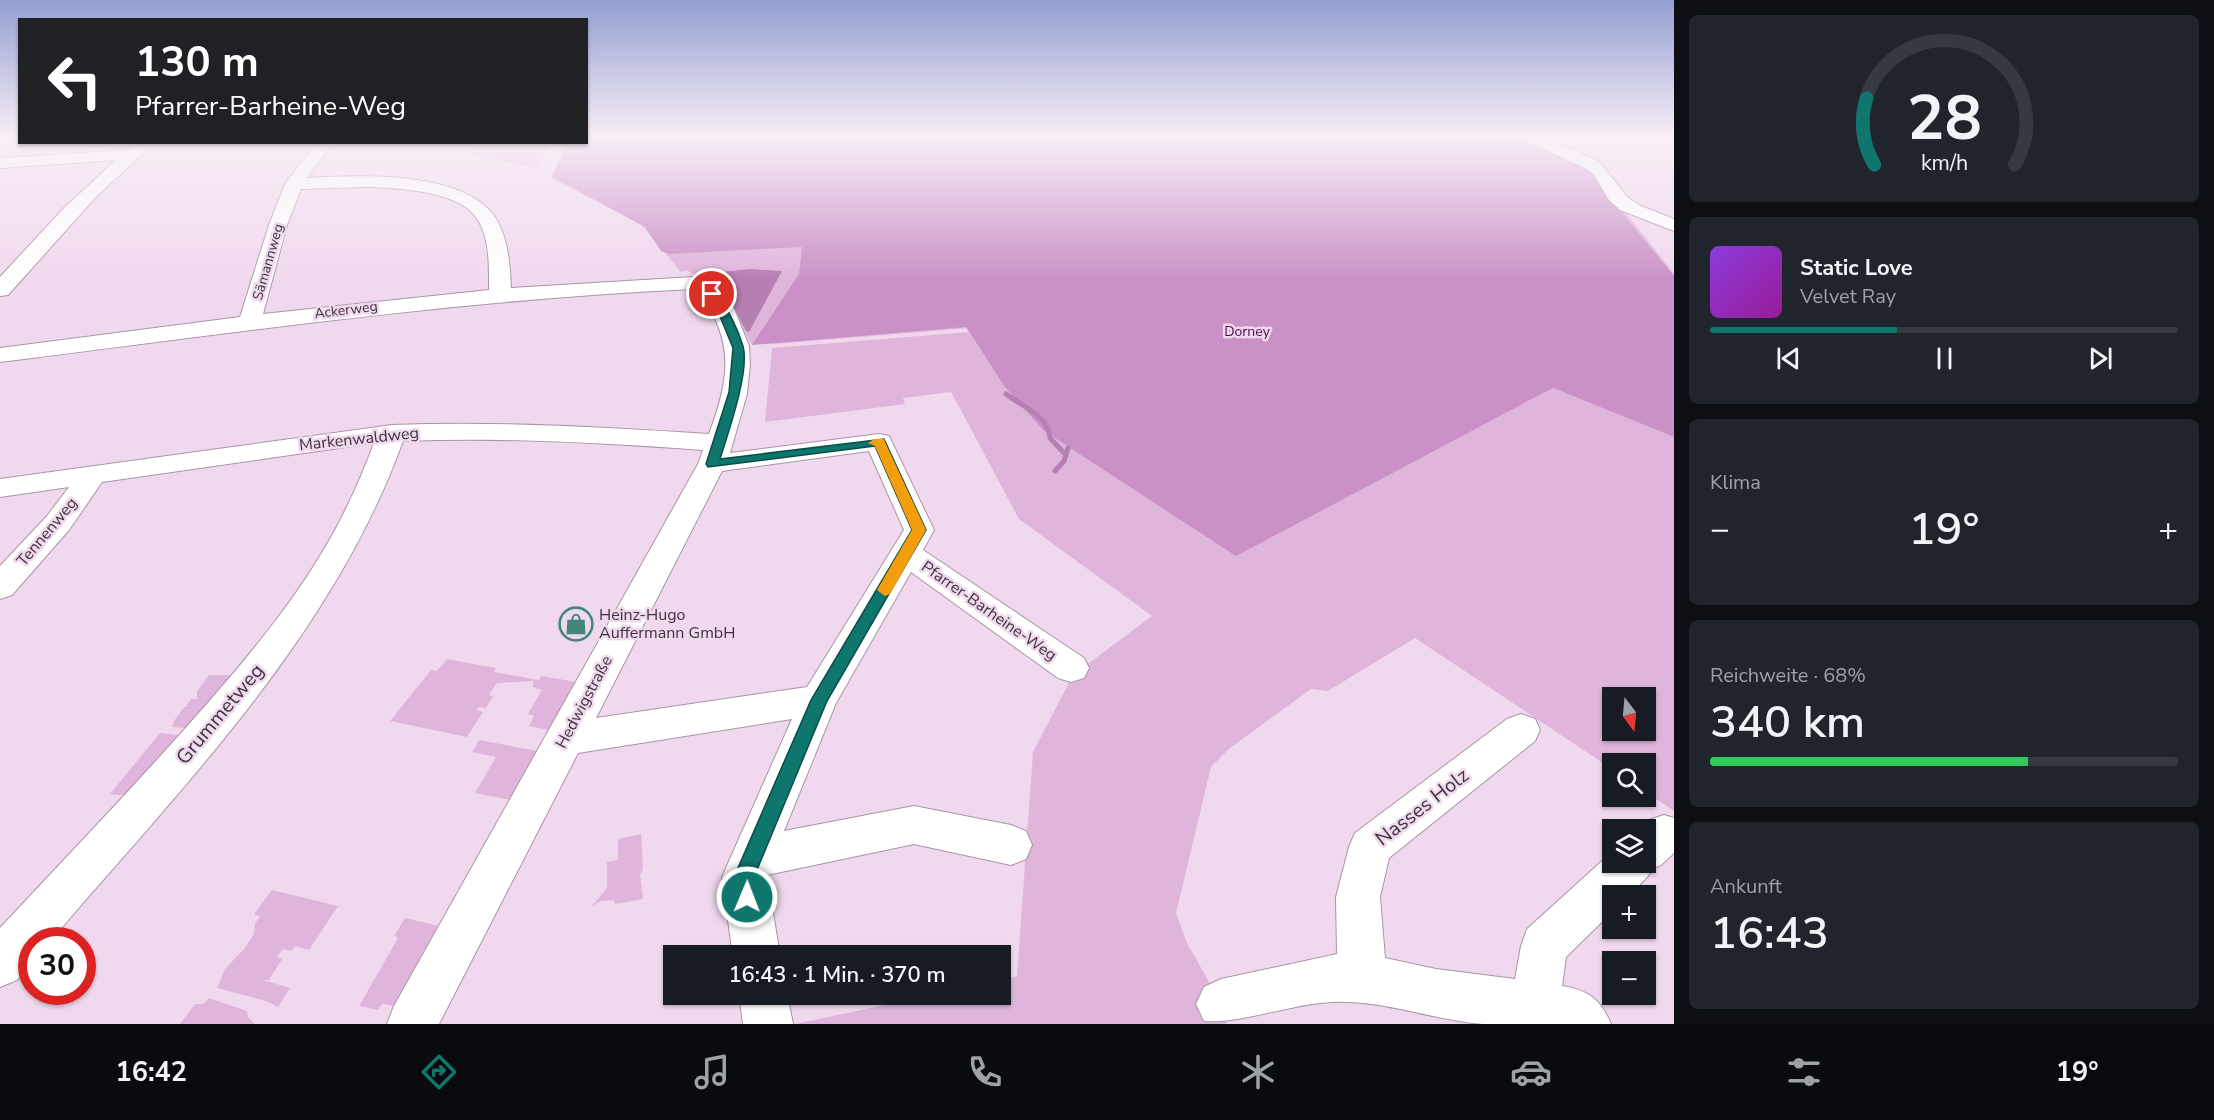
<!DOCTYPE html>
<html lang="de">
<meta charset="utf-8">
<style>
:root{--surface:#171b24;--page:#20242c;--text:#f1f3f6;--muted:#9ea1a6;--line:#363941;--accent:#0f766e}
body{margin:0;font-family:"Nunito Sans",sans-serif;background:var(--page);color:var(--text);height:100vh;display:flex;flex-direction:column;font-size:22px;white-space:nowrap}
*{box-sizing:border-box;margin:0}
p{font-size:20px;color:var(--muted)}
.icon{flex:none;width:33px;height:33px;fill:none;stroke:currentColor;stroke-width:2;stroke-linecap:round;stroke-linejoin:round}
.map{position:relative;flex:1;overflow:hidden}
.details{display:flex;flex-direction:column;gap:15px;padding:15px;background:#0d0f14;width:540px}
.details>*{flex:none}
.hud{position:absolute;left:18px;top:18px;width:570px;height:126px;border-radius:0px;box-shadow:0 2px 4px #0004;background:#202124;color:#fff;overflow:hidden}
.needle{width:39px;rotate:164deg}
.buttons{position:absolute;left:1602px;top:687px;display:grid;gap:12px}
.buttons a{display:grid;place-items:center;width:54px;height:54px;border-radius:0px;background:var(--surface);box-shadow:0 2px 4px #0004;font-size:30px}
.speed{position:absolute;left:18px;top:927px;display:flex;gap:12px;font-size:30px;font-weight:700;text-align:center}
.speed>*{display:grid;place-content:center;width:78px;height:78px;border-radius:50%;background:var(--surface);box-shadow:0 2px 4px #0004;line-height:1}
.speed .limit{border:9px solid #d22;background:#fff;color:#111}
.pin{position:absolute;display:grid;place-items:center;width:51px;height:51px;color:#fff;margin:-26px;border:3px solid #fff;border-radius:50%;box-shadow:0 2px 6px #0007}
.me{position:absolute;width:66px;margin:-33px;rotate:1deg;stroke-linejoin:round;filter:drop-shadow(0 0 4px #0008)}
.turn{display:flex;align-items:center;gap:21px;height:126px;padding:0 18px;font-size:27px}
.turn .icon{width:78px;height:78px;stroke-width:2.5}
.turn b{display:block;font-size:42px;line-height:51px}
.big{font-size:45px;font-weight:600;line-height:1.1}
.details .widget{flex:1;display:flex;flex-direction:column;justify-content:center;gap:9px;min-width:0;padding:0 21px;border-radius:9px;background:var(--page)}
.details .dial{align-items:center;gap:0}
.dial svg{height:156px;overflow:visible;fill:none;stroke:var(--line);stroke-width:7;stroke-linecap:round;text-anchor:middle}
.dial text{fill:var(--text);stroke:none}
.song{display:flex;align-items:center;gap:18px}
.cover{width:72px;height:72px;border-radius:9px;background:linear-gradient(135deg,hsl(270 70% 55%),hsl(300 70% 35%))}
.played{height:6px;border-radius:3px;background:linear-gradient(90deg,var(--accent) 40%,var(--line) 40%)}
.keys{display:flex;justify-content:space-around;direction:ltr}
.heat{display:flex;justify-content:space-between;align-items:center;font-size:33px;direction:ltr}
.charge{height:9px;border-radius:4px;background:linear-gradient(90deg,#34c759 68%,var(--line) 0)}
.trip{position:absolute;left:663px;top:945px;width:348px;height:60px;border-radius:0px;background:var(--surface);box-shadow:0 2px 4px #0004;font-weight:600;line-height:60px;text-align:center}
.dock{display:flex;height:96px;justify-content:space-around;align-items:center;background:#090b0e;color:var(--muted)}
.dock .icon{width:42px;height:42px}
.dock .active{color:var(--accent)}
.dock b{font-size:27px;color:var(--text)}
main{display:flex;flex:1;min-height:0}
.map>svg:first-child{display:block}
.green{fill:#e0b5dc;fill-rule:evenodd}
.forest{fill:#ca91c6}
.water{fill:#b67fb2}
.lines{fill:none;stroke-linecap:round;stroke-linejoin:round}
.stream{stroke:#b67fb2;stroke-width:5}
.minor-casing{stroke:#a994a7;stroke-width:2}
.minor{fill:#fff;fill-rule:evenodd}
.route{fill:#0f766e;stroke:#0a4d48;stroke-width:1.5}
.slow{fill:#f59e0b}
.labels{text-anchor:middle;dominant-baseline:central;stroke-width:5;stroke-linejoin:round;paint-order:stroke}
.far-street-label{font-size:14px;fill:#3c333b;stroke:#f0d9ee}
.far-park-label{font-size:14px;fill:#4e084d;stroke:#f0d9ee}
.street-label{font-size:16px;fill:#3c333b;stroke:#f0d9ee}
.poi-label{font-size:16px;fill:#3c333b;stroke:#f0d9ee;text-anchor:start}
.near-street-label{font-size:20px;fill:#3c333b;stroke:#f0d9ee}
</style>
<main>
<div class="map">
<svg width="1674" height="1024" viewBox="0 0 1674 1024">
<rect width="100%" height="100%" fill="#f0d9ee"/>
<path class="green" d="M587,136L1624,210L1674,274V418L1552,366L1293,525L1553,388L1674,437V811L1646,792V764H1612V769L1415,638L1328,691L1311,689L1230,748L1211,767L1176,913L1187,943L1230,1019L1225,1024H795L932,995L1000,994L1001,980L1017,976L1033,752L1073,675L1152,616L1019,519L951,392L903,398L905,404L765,422L772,348L969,332L1004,386L1044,431L1117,478L981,327L787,343C775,344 767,345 758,337L752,345L722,292L686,270L681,272L640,223L551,178L562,153L586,142ZM1612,698H1646V730H1612Z
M475,143V142L550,143L537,168L466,154Z
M447,659L496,668L494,672L539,680L541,676L576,682L549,730L529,726L534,716L528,714L542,690L533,687V681L497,683L489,695L493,696L486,708L479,707L476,710L483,712L467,737L390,721L431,670L437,671Z
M209,675H237L194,729L172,727L174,721L184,707H189L186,706L191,699H197V691Z
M160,733L188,736L136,797L110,794Z
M479,740L538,751L511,800L475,793L496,757L472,752Z
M641,834L643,869L640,875L643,899L615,904L614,900L601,901L591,907L607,888V862L618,860V839Z
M272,890L338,906L309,950L295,946L292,951L283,949L277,957L282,959L269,980H263L290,988L278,1007L266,1001L217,988L225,969L244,949L254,934L255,923L260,917L254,914Z
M405,918L439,926L394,1006L382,1004L378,1010L359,1006L398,938L394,936Z
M209,998L247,1011L248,1017L255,1024H180L195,1004H203Z"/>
<path class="forest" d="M587,136H1515L1592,169L1615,204L1674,276V437L1553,388L1236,556L1044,431L1004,386L966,327L752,345L799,274L802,247L669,254L661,251L645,227L552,177L566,143L586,142Z"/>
<path class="water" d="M750,269L782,271L749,332L746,331L726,292L706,278L711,273Z"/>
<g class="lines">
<path class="stream" d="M1006,394C1021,406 1049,416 1050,438L1066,455
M1055,471L1064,461L1068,448"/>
<defs>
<path id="minor" d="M0,136H19L16,139L0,142Z
M1512,136H1538L1547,139L1599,161L1627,197L1641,206L1674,219V231L1620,210L1609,200L1594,175L1587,169L1535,145L1515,139Z
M138,142H155L95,198L8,295L0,296V277L64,208L116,160L0,168V158L129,150Z
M317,142H333L307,178C357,175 463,170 495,217C508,237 510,264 511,288L693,277L712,283L724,295L734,309L749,346L750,365L747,394L730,453L879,434L889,436L934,530L923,550L1084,658L1089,668L1084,678L1071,682L1058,678L911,572L836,703L784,831L914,806L1011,825L1026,831L1032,845L1026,859L1011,865L914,844L767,875L780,956H733L722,877L792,719L578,753L439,1024H387L394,1006L698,464L703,450C603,443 503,437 403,441C333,635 183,786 51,940H32V963L17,980L0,987V928C64,859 129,792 191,722C244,662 297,600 335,530C350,502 363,473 374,443L102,482L69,530L12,595L0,599V566L47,516L69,487L0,497V479L392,425C498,421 604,427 709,434C723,395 734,361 716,321C710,307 706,297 692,289C459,300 230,333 0,362V348L240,317L269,225L285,184ZM365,187C396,188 461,190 478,220C490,240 489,267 489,290L263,314L287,225L301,189ZM869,451L904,530L807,687L596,718L722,471Z
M1521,714L1535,719L1540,730L1535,741L1389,858L1380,897L1385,958L1436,969L1515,979L1521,946L1527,929L1612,852V862H1646V830H1639L1649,820L1664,815L1674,818V853L1661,865L1652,869L1648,876L1629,896H1612V912L1566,957L1562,986C1589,990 1601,1000 1611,1024C1569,1024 1525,1024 1483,1024C1432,1020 1384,1000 1333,1002C1294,1003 1241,1024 1204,1021L1196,1004L1204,987L1221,979L1337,954L1336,897L1349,847L1355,833L1507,719Z
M739,994H787L793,1024H743Z"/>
</defs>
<use href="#minor" class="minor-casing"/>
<use href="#minor" class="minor"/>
</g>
<linearGradient id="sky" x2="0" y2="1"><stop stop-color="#949fd2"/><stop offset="0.49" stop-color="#f8eef7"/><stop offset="1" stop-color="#f8eef7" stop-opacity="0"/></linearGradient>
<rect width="1674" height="280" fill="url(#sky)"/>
<path class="route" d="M709,291H716C727,308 737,326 743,346C750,371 728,433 720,459L884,439L926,530L827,701L754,877L758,897L755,904L747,907L740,904L734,877L811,700L912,530L875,446L708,467L706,464L729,392L733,348L717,309L707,294Z"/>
<path class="slow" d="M874,439H884L885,442L926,530L890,594L885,596L877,590L912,530L875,446L868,443Z"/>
<defs>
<symbol id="shop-ring" viewBox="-11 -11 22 22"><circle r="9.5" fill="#f0d9ee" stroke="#44877a" stroke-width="1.5"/><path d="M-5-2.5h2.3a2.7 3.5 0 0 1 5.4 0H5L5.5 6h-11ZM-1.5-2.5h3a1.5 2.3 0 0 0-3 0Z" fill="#44877a"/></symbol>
</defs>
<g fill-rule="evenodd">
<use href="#shop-ring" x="557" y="605" width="38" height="38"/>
</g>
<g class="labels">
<g class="far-street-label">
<text transform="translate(268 262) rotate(-74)">Sämannweg</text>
<text transform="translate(346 310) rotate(-7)">Ackerweg</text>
</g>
<g class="far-park-label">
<text x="1247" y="331">Dorney</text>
</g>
<g class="street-label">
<text transform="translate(359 439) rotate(-6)">Markenwaldweg</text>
<text transform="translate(47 532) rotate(-50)">Tennenweg</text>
<text transform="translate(989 611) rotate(35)">Pfarrer-Barheine-Weg</text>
<text transform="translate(584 702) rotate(-62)">Hedwigstraße</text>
</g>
<g class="poi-label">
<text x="599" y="615">Heinz-Hugo<tspan x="599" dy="18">Auffermann GmbH</tspan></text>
</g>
<g class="near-street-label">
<text transform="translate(220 714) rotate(-50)">Grummetweg</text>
<text transform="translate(1422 807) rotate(-38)">Nasses Holz</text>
</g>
</g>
</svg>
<div class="buttons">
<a><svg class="needle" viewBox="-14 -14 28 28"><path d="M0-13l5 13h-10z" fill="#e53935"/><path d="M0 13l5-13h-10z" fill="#9ea1a6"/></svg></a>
<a><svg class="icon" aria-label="search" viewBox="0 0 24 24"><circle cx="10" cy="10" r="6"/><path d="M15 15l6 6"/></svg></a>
<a><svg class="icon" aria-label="layers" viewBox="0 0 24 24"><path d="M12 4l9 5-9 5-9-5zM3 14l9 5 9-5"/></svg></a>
<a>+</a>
<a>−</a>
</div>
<div class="speed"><div class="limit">30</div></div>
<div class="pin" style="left:712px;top:294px;background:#d93025"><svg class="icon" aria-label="arrive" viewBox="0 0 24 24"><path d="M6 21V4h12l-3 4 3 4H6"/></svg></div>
<svg class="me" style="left:747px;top:897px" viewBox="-20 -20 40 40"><circle r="17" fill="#0f766e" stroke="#fff" stroke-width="3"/><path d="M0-11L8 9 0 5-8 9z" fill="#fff"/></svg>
<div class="trip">16:43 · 1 Min. · 370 m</div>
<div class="hud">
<div class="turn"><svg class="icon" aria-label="left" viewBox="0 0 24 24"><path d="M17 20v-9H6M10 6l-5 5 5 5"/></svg><div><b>130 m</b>Pfarrer-Barheine-Weg</div></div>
</div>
</div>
<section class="details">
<div class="widget dial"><svg viewBox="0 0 100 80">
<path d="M14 69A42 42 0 1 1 86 69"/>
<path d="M14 69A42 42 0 0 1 10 35" stroke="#0f766e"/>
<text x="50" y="56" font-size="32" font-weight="700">28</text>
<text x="50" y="72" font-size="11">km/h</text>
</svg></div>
<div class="widget">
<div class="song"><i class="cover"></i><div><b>Static Love</b><p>Velvet Ray</p></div></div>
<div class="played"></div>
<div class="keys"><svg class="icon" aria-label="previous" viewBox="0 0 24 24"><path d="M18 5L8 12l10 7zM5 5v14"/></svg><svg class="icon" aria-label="pause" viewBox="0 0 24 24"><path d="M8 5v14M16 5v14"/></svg><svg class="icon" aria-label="next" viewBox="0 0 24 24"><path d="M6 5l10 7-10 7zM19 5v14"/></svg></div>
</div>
<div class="widget"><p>Klima</p>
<div class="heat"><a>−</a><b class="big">19°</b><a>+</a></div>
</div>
<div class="widget"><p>Reichweite · 68%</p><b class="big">340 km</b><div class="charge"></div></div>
<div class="widget"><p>Ankunft</p><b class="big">16:43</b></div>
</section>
</main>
<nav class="dock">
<b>16:42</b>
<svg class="icon active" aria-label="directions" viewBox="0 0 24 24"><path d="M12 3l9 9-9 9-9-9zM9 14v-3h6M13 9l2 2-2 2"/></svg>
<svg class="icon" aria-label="music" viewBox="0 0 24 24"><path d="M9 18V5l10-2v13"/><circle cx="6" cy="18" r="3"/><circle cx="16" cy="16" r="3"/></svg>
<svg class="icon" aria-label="phone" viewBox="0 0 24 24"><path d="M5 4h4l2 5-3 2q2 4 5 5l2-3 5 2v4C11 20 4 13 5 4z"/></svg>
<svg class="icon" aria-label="climate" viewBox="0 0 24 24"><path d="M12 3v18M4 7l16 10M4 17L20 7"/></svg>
<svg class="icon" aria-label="car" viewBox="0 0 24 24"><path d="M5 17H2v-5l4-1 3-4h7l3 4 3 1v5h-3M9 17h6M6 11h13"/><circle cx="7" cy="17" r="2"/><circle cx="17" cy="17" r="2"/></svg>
<svg class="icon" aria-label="filters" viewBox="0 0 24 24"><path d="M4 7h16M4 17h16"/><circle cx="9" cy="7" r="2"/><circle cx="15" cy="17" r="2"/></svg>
<b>19°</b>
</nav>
